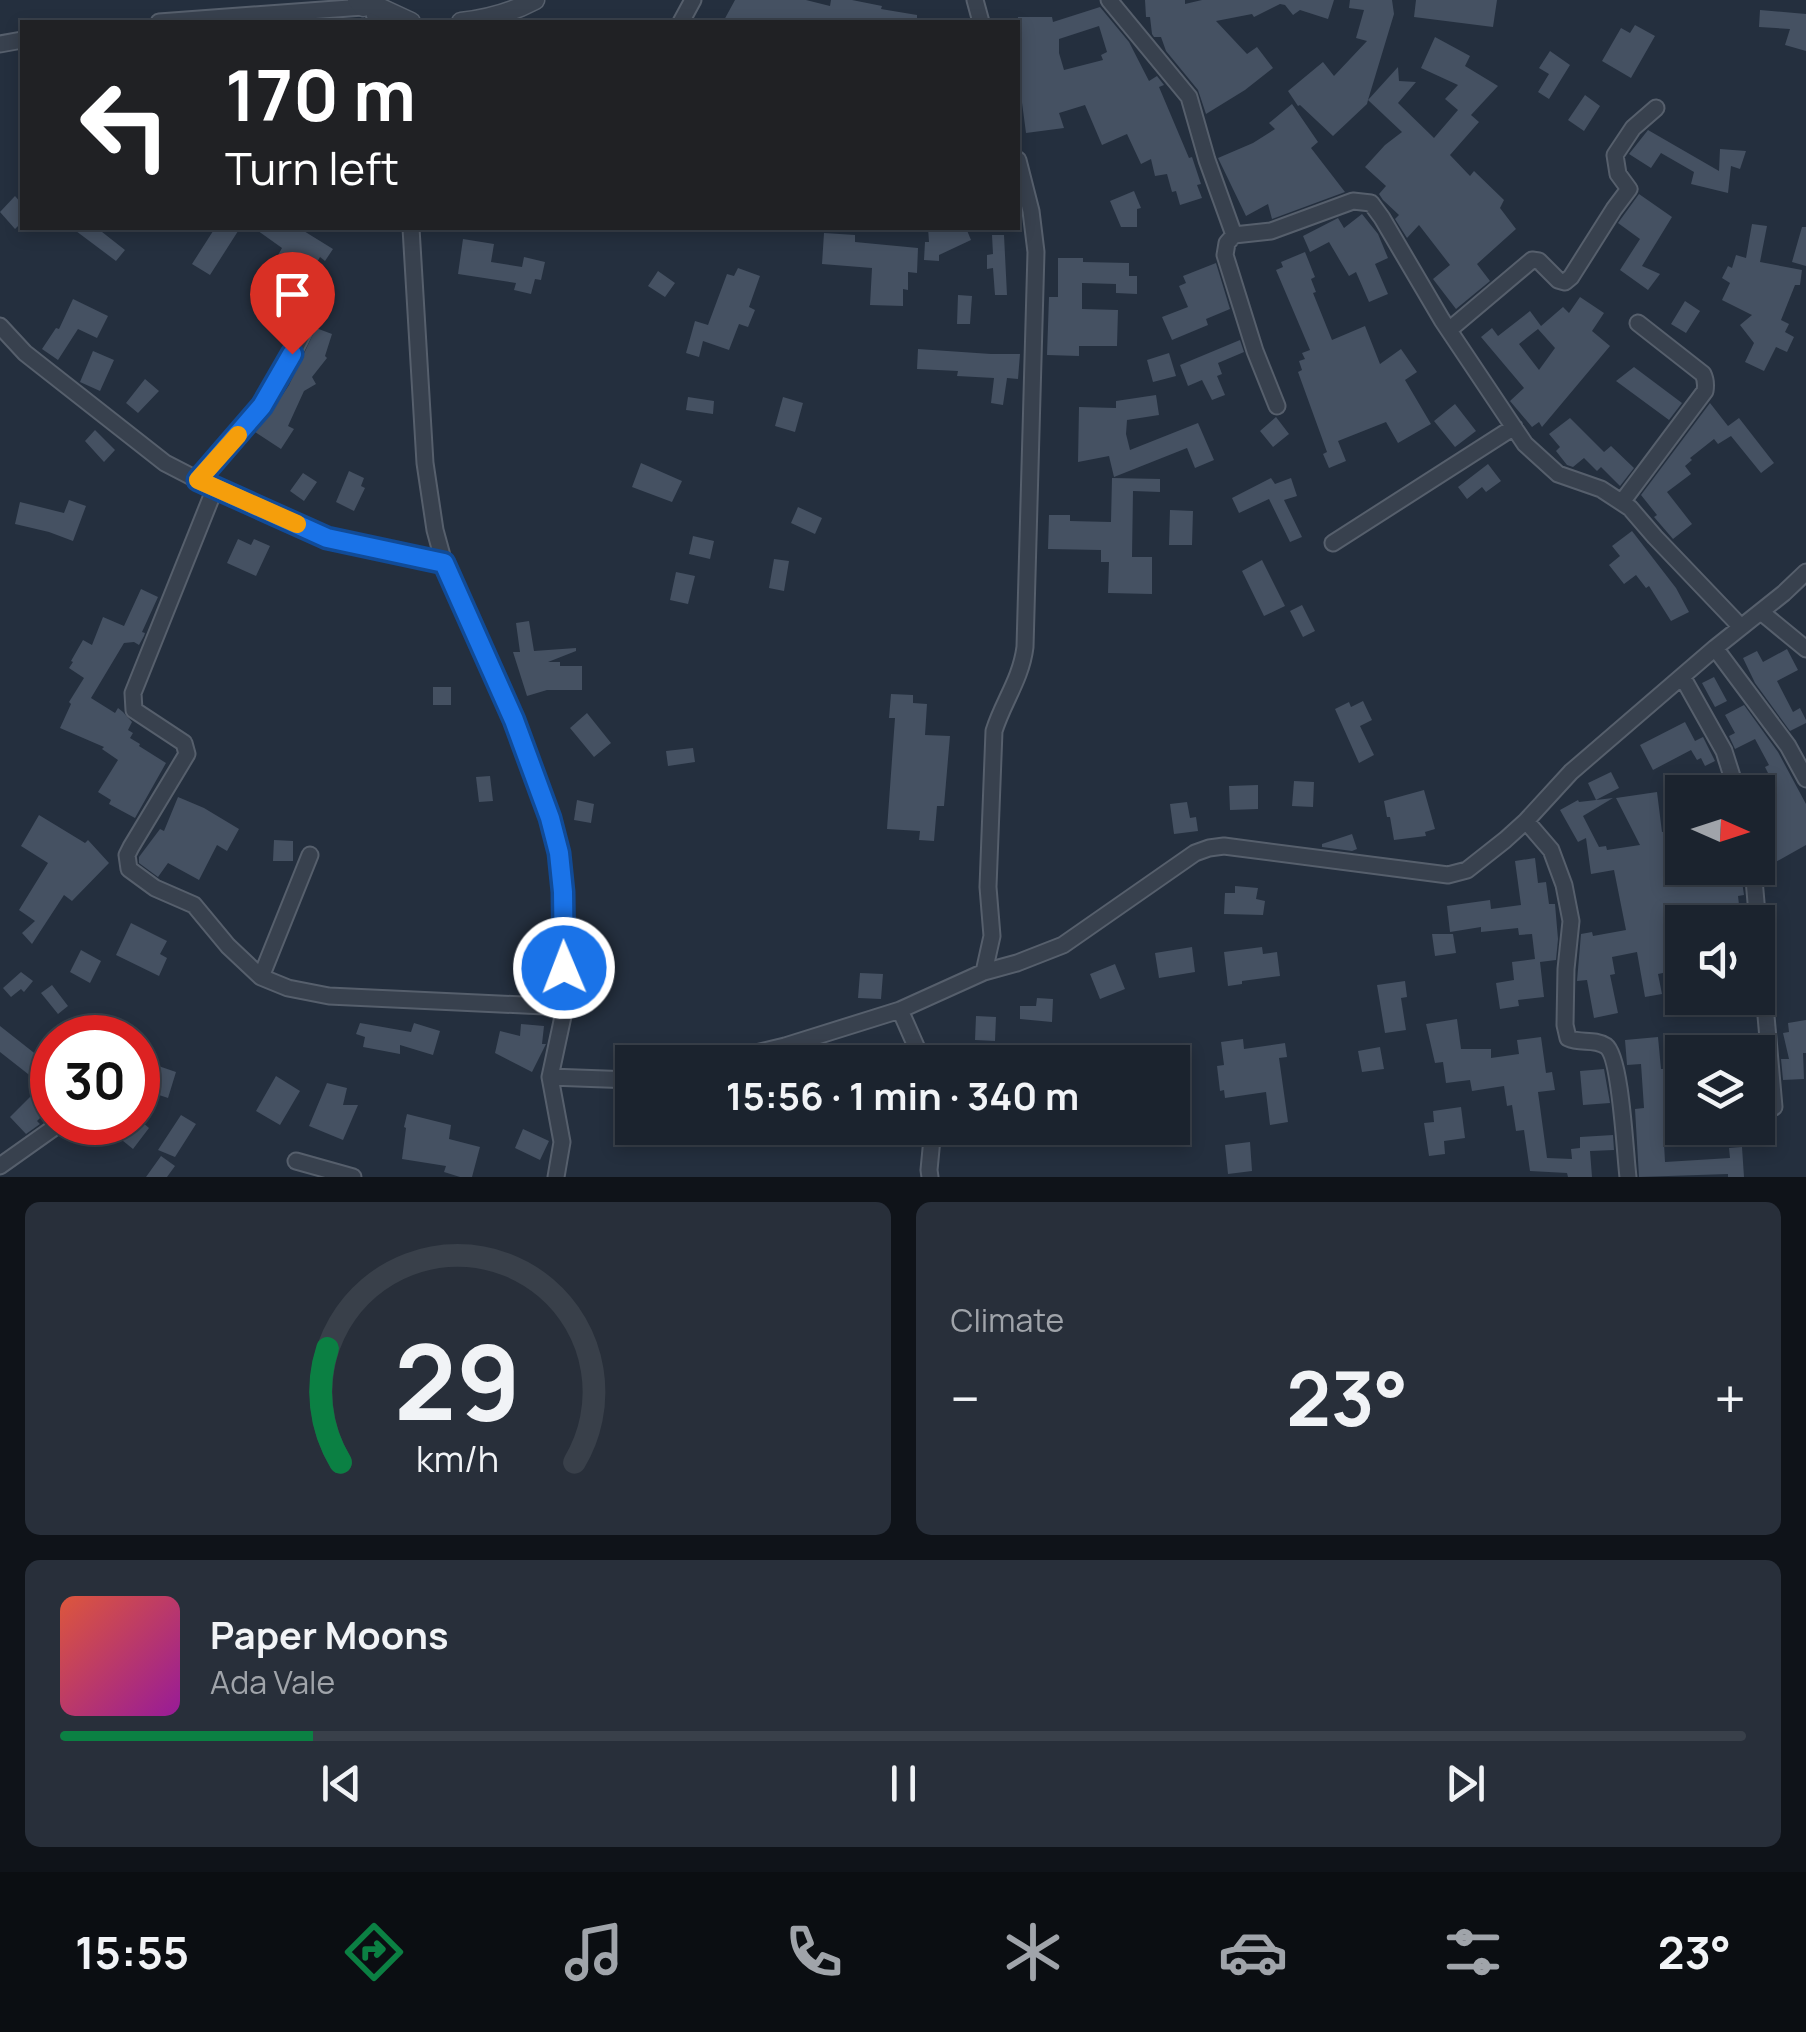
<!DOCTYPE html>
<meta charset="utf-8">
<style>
:root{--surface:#1b232e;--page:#282f3a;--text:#f1f3f6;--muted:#a0a4aa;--line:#39404a;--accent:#0b8043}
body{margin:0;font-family:Manrope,sans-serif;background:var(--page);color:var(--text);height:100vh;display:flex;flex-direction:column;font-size:38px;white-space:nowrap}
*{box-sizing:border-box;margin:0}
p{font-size:32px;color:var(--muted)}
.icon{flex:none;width:55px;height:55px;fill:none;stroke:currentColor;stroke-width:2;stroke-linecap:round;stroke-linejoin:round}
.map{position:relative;height:1177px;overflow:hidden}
.sheet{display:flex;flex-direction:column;gap:25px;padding:25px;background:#0f1319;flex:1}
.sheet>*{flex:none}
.guide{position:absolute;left:20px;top:20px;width:1000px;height:210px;border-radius:0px;box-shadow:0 5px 15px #0003,0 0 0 2px var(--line);background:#202124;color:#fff;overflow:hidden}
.needle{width:65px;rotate:93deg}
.fabs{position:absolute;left:1665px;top:775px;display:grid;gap:20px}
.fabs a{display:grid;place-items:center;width:110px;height:110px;border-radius:0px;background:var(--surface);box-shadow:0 5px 15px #0003,0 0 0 2px var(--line);font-size:50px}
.speed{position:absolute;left:30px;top:1015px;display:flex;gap:20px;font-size:50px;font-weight:700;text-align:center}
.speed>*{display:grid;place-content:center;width:130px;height:130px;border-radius:50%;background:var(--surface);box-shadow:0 5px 15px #0003,0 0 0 2px var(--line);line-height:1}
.speed .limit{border:15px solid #d22;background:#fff;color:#111}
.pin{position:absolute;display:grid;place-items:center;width:85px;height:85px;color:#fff;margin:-102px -42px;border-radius:50% 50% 50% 0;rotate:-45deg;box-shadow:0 0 10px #0007}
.pin .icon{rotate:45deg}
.me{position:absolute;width:110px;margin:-55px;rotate:359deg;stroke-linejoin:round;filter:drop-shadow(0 0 8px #0008)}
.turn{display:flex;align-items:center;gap:35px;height:210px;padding:0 40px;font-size:45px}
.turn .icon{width:130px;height:130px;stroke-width:2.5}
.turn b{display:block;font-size:70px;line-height:85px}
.big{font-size:75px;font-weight:700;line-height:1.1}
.sheet .card{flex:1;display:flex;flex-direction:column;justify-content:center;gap:15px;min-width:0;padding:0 35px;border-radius:15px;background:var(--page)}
.sheet .dial{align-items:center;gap:0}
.dial svg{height:260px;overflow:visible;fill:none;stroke:var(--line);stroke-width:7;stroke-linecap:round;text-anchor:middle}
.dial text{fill:var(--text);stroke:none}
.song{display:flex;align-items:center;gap:30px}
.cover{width:120px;height:120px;border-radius:15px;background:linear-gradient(135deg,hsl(10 70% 55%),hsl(300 70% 35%))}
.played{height:10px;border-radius:5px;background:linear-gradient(90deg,var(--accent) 15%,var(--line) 15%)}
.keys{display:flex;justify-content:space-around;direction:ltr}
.heat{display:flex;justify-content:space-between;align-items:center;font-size:55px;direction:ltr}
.sheet .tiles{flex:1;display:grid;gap:25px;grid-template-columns:1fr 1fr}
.card:last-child{grid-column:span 2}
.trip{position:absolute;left:615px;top:1045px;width:575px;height:100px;border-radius:0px;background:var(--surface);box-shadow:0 5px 15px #0003,0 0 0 2px var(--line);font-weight:700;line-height:100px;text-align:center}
.tab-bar{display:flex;height:160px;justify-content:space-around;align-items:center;background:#0b0e12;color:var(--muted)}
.tab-bar .icon{width:70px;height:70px}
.tab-bar .active{color:var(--accent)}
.tab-bar b{font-size:45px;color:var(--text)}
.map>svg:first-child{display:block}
.building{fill:#455162;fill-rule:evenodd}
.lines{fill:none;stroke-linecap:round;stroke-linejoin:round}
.minor-casing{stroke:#565f6c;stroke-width:19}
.tertiary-casing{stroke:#565f6c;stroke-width:21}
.minor{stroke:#38414e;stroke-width:15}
.tertiary{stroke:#38414e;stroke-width:18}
.route-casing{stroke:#114b97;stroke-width:25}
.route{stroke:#1a73e8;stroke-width:18}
.slow{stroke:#f59e0b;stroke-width:18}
</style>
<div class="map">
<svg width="1806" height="1177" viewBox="0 0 1806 1177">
<rect width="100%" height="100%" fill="#242f3e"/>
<path class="building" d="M735,0H806L830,6L831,0H852L882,6L881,9L917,15V22H723Z
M1145,0H1185V4L1202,0H1334L1328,19L1300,10L1293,15L1285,5L1280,4L1254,17L1252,14L1216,21L1247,54L1257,47L1273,68L1245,90L1206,114L1198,90L1166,51L1161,37H1154L1152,34L1150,17H1146Z
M1350,0H1392L1394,14L1368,100L1398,67L1399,81L1416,82L1398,103L1434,138L1458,110L1445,99L1458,85L1421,68L1435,37L1470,56L1465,66L1498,86L1471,115L1479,122L1450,155L1470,176L1474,171L1504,200L1500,208L1516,229L1477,264L1490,281L1456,309L1433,279L1450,265L1419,225L1407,238L1395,219L1399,215L1383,200L1379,194L1386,186L1365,167L1385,145L1402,132L1368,100L1367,104L1333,136L1300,105L1298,106L1288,91L1323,62L1334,76L1367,41L1356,38L1364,10L1349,8Z
M1416,0H1497L1493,27L1414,17Z
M1100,7L1129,42L1149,81L1157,76L1164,85L1159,87L1189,158L1192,157L1201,184L1197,185L1202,198L1180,205L1176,191L1172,192L1167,174L1155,176L1151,159L1141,164L1127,134L1102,145L1085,105L1059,113L1064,128L1026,133L1018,72V17H1052L1053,22ZM1099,26L1107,52L1101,55L1103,60L1064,70L1059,53V39Z
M1760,10L1806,14V51L1785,45L1790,29L1759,27Z
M1635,25L1655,36L1631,78L1602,61L1621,28L1630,33Z
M1550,51L1570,65L1549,99L1538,92L1549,74L1539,68Z
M1585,95L1600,106L1584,131L1568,120Z
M1292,104L1318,142L1311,148L1345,192L1272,219L1268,204L1246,216L1218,158L1253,143L1275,129L1269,123Z
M1648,130L1719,171L1720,149L1746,151L1740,169L1731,166L1728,193L1691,184L1694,172L1661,153L1651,168L1629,154Z
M1134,191L1141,208L1137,209V227H1121L1110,201Z
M1639,194L1672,217L1642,266L1660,274L1648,290L1620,270L1640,239L1618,223Z
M15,196L22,204V222L15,229L0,212Z
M1362,214L1378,234L1388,258L1375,264L1388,294L1369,302L1356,272L1349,276L1329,242L1310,252L1303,236L1338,218L1344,228Z
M1752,224L1767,226L1760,262L1802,270L1800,285H1795L1781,320L1789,324L1785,332L1794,337L1787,352L1776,347L1764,371L1745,362L1754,343L1740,325L1752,315L1722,300L1730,283L1722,278L1728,266L1732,268L1736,255L1746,258Z
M1802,227H1806V266L1792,262Z
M72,228H97L125,250L116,261Z
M215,228H240L210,275L192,264Z
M254,228H299L333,249L325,261L320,257L311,273L292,262L285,274L272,266L282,248Z
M928,228H966L971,240L939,255V261L924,260L925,242H929Z
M824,233L855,235V242L918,248L917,273L908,272V290L903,289V306L870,305L872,268L822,264Z
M992,235H1004L1007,295H995L993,268L987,269V255L993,254Z
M463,239L494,244L491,262L522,267L524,257L545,262L541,280L535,279L531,294L514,290L516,283L458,274Z
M1305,252L1315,277L1311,279L1316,292L1313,293L1332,340L1365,326L1380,364L1401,349L1417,372L1405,380L1431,424L1398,443L1386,422L1338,441L1346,461L1329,468L1323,454L1327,452L1298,372L1302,370L1299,361L1305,359L1302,353L1310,350L1276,270L1283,267L1281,262Z
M1058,258H1083V262L1129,263V276H1137V294L1116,293V284L1082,283V309L1118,310L1117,346H1079V356L1047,355L1049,297H1058Z
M1216,263L1230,309L1206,319L1208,325L1172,340L1162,317L1188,307L1179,286L1186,283L1183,276Z
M738,268L760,276L749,307L755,310L748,327L739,324L729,350L703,341L699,357L686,353L695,321L708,325L727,274L734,276Z
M658,271L675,283L665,297L648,286Z
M958,295L972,296L970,324H957Z
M1580,297L1604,313L1592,331L1610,346L1542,427L1539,422L1532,427L1510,401L1524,388L1481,337L1492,328L1498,336L1530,311L1541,326L1563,307L1569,313ZM1538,329L1555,348L1539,370L1519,344Z
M73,299L108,316L97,338L78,329L58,360L42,349L56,328L59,329Z
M1685,301L1700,311L1686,333L1671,324Z
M316,328L332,334L325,356L327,358L312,377L316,384L304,391L288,426L294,429L281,449L255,432L271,412L289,385Z
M1240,340L1244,352L1218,363L1222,374L1217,376L1225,395L1212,400L1202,380L1188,386L1180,365Z
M918,349L991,354H1020L1018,379L1007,378L1003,405L991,403L994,378L957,376L958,371L917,369Z
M93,351L114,360L100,391L80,382Z
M1169,353L1176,376L1153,382L1147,360Z
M1634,367L1682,403L1669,420L1616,381Z
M145,379L159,391L138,413L126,403Z
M1156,395L1159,415L1127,420L1126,434L1130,450L1198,423L1214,460L1195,468L1187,448L1114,477L1109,456L1078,462L1079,407L1116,408V401Z
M688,397L714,401L713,414L686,410Z
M783,397L803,403L795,432L775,426Z
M1710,403L1728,426L1739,418L1774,463L1761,473L1731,436L1718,444L1714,439L1690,458L1692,460L1685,466L1691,474L1667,492L1692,524L1673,539L1654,517L1657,515L1641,495Z
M1455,404L1476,431L1455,447L1434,421Z
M1276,417L1289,434L1273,447L1260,431Z
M1570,418L1604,452L1611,446L1634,468L1620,486L1601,467L1597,471L1584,458L1573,467L1567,465L1556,451L1560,447L1549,434Z
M95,430L115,450L104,462L85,441Z
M641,463L682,481L672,502L632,487Z
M1488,464L1501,481L1486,492L1482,487L1467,499L1458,487Z
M349,471L364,478L361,486L365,488L354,511L336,502Z
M303,473L317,482L304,501L290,491Z
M1112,478L1160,479V492L1133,491L1132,557H1152V594L1108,593L1109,562H1101V550L1048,549L1049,515H1070V521L1111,522Z
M1271,478L1275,484L1291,478L1297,496L1284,500L1302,537L1290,542L1269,499L1239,513L1232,498Z
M69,500L86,506L73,541L49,532L15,524L20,502L64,513Z
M798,507L822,518L815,534L791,523Z
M1170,510L1193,511L1192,545H1169Z
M1632,531L1676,588L1689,612L1671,621L1649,586L1646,588L1636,575L1624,584L1609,565L1620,556L1612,546Z
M693,536L714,541L710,559L689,554Z
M238,539L251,545L254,539L270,546L256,576L227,563Z
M774,559L789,561L784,591L769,588Z
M1262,560L1285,606L1264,616L1242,571Z
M676,572L695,576L688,604L670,600Z
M141,589L158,597L142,632L145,633L144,636L139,645L134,642L124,643L91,698L115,713L118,708L123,712L132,722L128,730L133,733L130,738L140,744L139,746L166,763L135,818L109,804L111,800L98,792L118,760L102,749L104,747L60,728L71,704L69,702L84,678L69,668L73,662L71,661L83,640L92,645L103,617L124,626Z
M1302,605L1315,631L1303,637L1290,611Z
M529,621L534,651L576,648V651L548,662H560V666H582V690H547L527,696L513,652H520L516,623Z
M1787,649L1798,670L1777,681L1793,712L1800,708L1806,720V723L1790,731L1755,683L1743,658L1757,651L1763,662Z
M1714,677L1727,701L1715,707L1702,683Z
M433,687H451V705H433Z
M891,694L913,695V703L927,704L925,735L950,736L944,806H937L934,841L919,840L920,831L887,829L895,718H889Z
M1363,701L1372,720L1360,726L1374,755L1359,763L1335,709L1349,702L1351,707Z
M1744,705L1778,752L1806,804V845L1765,868L1759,857L1771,851L1758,826V793L1774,785L1765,767L1769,765L1755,739L1735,749L1729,736L1735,733L1725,715Z
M587,713L611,743L594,757L570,728Z
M1685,722L1695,741L1703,737L1715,761L1705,766L1701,758L1697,760L1691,750L1653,770L1640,745Z
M693,748L695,762L668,766L666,751Z
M1611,772L1619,788L1596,800L1588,783Z
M490,776L493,801L479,802L476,777Z
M1294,781L1314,782L1313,807L1292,806Z
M1258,785V809L1230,810L1229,786Z
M1424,790L1435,829L1425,832L1426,836L1394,840L1390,817H1387L1384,801Z
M1657,792L1662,832L1682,829V877L1719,870V868H1740L1744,895L1738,896L1741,922H1682V969L1658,974L1662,994L1645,997L1637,952L1612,957L1615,974L1610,975L1618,1013L1594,1018L1587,980L1577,981L1581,934L1592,932L1593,936L1626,930L1614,870L1591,874L1586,838L1578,842L1560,810L1578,800L1579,802L1613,798L1583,816L1599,847L1606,846L1607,850L1640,845L1616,798Z
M178,797L204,808L239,829L227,851L217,845L199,880L168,863L158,877L139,863V857L160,829L164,831Z
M577,800L594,804L591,823L574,820Z
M1187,802L1190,818L1196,817L1198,831L1174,834L1170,804Z
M39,815L85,843L88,840L109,863L72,901L64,895L32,944L22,933L35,921L19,910L48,863L21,846Z
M1352,834L1357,849L1352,851L1322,847V844Z
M274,840L293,841V861H273Z
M1535,858L1538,883L1546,882L1549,904H1555L1558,939L1556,960L1540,962L1544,997L1518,1000L1519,1006L1500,1009L1496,983L1514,980L1512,962L1535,959L1532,934L1519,935L1518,928L1481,932V927L1450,932L1447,906L1490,900L1491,909L1521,905L1515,861Z
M1235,886L1258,888L1256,899L1265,901L1263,915L1224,914L1225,893H1235Z
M131,923L167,941L160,954L167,958L159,976L116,955Z
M1432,934H1453L1456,953L1435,956Z
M1192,947L1195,972L1159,978L1155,953Z
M1262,947L1263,954L1277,952L1280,976L1242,981V984L1228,986L1224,952Z
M81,950L101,961L90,983L70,972Z
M1115,964L1125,989L1100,999L1090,974Z
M21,972L33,981L24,992L21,989L11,997L3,988Z
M860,973L883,974L881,999L858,998Z
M1405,981L1407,997L1401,998L1406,1030L1385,1033L1377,985Z
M52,985L68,1006L58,1014L41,993Z
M1037,998L1053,999L1052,1022L1020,1019V1006H1036Z
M976,1016L996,1017L995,1041L975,1040Z
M1457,1019L1461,1049H1491V1058L1519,1054L1517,1040L1541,1037L1546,1073L1552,1072L1555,1090L1538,1092L1547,1158L1572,1159L1571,1149L1580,1148V1137L1613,1135L1614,1150L1590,1151L1592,1177H1568L1567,1173L1530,1171L1524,1130L1516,1131L1512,1105L1507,1106L1504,1086L1472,1091L1470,1080L1446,1083L1443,1062L1435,1063L1426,1024Z
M1806,1020V1053H1803L1804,1079L1783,1080L1781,1059H1789L1783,1033L1789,1032L1788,1023Z
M360,1023L411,1032L414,1023L440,1031L433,1055L400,1045V1054L363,1047L365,1037L356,1034Z
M521,1024L544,1026L542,1044H546L532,1072L495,1053L500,1031L520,1036Z
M0,1026L52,1067V1106L37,1121L40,1124L26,1134L10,1117L42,1085L0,1052Z
M1658,1037L1661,1069H1665L1667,1101L1682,1099V1123L1663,1124L1665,1162L1730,1158L1729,1148L1742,1147L1744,1177H1728V1174L1639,1177L1635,1109L1644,1108L1641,1064L1627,1065L1625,1040Z
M1243,1039L1244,1049L1285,1043L1287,1057L1279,1058L1288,1122L1270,1125L1266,1092L1225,1098L1224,1090L1220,1091L1217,1066L1224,1065L1221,1042Z
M1380,1047L1384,1069L1362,1072L1358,1051Z
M138,1059L176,1072L168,1098L138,1088Z
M1604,1069L1610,1103L1583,1105L1580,1071Z
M276,1076L300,1091L280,1125L256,1111Z
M327,1083L347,1088L343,1105H358L343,1140L309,1126Z
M1461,1107L1465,1138L1444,1141L1445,1154L1429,1156L1424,1123L1434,1122L1433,1111Z
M407,1114L451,1125L449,1139L480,1147L472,1177H460L444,1172L446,1166L402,1159L406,1128L404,1127Z
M181,1115L196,1124L175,1157L158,1150Z
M127,1122H142L149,1128L133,1149L117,1136Z
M523,1129L549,1141L540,1160L515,1148Z
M1250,1142L1252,1171L1228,1174L1225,1145Z
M161,1156L175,1166L167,1177H146Z"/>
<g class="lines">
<defs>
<path id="minor" d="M975,0L981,22
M1109,0L1189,97L1207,160L1234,235L1271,231L1353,201L1371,203L1382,218L1442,320L1525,444L1558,474L1601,489L1630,508L1655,537L1741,627
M370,3L377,22
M159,22L363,7
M681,22L693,0
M0,44L22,40
M411,228L425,463L435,530L444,563L514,720L550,818L559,853L563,892L565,1007L550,1077L562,1142L556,1177
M1234,235L1227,243L1225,255L1255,351L1277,406
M0,326L25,353L165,463L198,480L327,538L444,563
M1449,330L1532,260L1539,261L1558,280L1565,282L1571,277L1614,209L1629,189L1618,174L1615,155L1633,128L1656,108
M198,480L262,406L280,379L305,329
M215,488L133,693L134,710L184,743L187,754L131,847L127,855L129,869L155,888L194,905L228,946L261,977L288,988L329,996L565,1007
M1622,502L1705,391C1706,385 1706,380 1703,374L1638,323
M1333,543L1514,427
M1761,612L1806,649
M1715,648L1788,746L1806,779
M1683,678L1724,751L1737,792
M1526,821L1551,850L1564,885L1571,921L1566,969L1565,1025L1568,1038C1580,1044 1594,1038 1606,1046C1621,1057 1625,1154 1628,1177
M1753,868L1774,1107
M984,972L992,936L988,887L994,731C1003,702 1021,679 1025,647L1036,252L1031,211L1018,160
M261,977L310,855
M900,1010L923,1062
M719,1062L785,1046L900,1010L984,972L1017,963L1063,945L1195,853L1209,848L1224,846L1448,875L1467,870L1505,840L1526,821L1571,772L1715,648L1784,593L1806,572
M550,1077L632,1080
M296,1161L353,1177
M0,1166L62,1122
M930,1177L929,1170L933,1128"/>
<path id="tertiary" d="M357,0L363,7L370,3L411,22
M461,22C487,19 511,13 535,0"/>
</defs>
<use href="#minor" class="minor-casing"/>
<use href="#tertiary" class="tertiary-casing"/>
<use href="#minor" class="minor"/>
<use href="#tertiary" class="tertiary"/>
</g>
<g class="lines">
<defs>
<path id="route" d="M292,354L262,406L198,480L327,538L444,563L514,720L550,818L559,853L563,892L564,968"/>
</defs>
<use href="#route" class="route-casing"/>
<use href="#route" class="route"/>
<path class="slow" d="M238,435L198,480L297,524"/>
</g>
</svg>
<div class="fabs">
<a><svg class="needle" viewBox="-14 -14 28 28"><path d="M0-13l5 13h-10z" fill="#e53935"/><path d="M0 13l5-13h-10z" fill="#a0a4aa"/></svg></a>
<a><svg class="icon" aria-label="sound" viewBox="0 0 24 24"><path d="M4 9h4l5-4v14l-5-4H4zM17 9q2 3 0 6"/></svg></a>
<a><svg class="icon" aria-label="layers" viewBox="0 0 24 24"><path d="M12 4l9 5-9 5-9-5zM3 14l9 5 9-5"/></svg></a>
</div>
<div class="speed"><div class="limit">30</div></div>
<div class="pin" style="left:292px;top:354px;background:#d93025"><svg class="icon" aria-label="arrive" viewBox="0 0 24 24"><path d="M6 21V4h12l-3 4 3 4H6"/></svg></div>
<svg class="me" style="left:564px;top:968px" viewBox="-20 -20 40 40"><circle r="17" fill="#1a73e8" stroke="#fff" stroke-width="3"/><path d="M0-11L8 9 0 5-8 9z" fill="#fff"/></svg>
<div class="trip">15:56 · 1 min · 340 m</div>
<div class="guide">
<div class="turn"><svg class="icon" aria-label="left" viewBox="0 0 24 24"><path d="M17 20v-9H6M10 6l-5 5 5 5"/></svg><div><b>170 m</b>Turn left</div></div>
</div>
</div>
<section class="sheet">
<div class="tiles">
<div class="card dial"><svg viewBox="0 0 100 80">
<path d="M14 69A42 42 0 1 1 86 69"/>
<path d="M14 69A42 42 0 0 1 10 34" stroke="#0b8043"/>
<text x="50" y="56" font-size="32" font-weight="700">29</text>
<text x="50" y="72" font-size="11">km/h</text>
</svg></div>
<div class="card"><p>Climate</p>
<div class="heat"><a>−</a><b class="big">23°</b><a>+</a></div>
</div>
<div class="card">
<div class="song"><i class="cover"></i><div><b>Paper Moons</b><p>Ada Vale</p></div></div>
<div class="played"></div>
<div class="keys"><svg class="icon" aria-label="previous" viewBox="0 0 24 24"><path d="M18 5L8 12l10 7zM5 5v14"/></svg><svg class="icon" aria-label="pause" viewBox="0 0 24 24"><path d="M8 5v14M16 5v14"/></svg><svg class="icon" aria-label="next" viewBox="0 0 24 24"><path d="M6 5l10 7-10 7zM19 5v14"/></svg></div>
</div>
</div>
</section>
<nav class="tab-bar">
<b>15:55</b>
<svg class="icon active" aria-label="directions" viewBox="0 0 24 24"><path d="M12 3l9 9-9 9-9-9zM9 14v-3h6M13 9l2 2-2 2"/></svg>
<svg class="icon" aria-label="music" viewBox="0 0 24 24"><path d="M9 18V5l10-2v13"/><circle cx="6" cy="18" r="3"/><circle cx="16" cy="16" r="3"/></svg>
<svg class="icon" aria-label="phone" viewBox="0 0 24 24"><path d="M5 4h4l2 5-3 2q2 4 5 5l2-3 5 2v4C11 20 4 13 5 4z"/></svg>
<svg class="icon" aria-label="climate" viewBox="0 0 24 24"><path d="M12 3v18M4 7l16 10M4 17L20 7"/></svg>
<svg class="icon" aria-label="car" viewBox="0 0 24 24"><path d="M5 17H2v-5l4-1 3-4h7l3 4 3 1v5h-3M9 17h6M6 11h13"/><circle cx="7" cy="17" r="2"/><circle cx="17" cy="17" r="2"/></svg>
<svg class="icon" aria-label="filters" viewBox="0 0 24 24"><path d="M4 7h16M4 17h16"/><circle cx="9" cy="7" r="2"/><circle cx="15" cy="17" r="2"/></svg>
<b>23°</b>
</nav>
